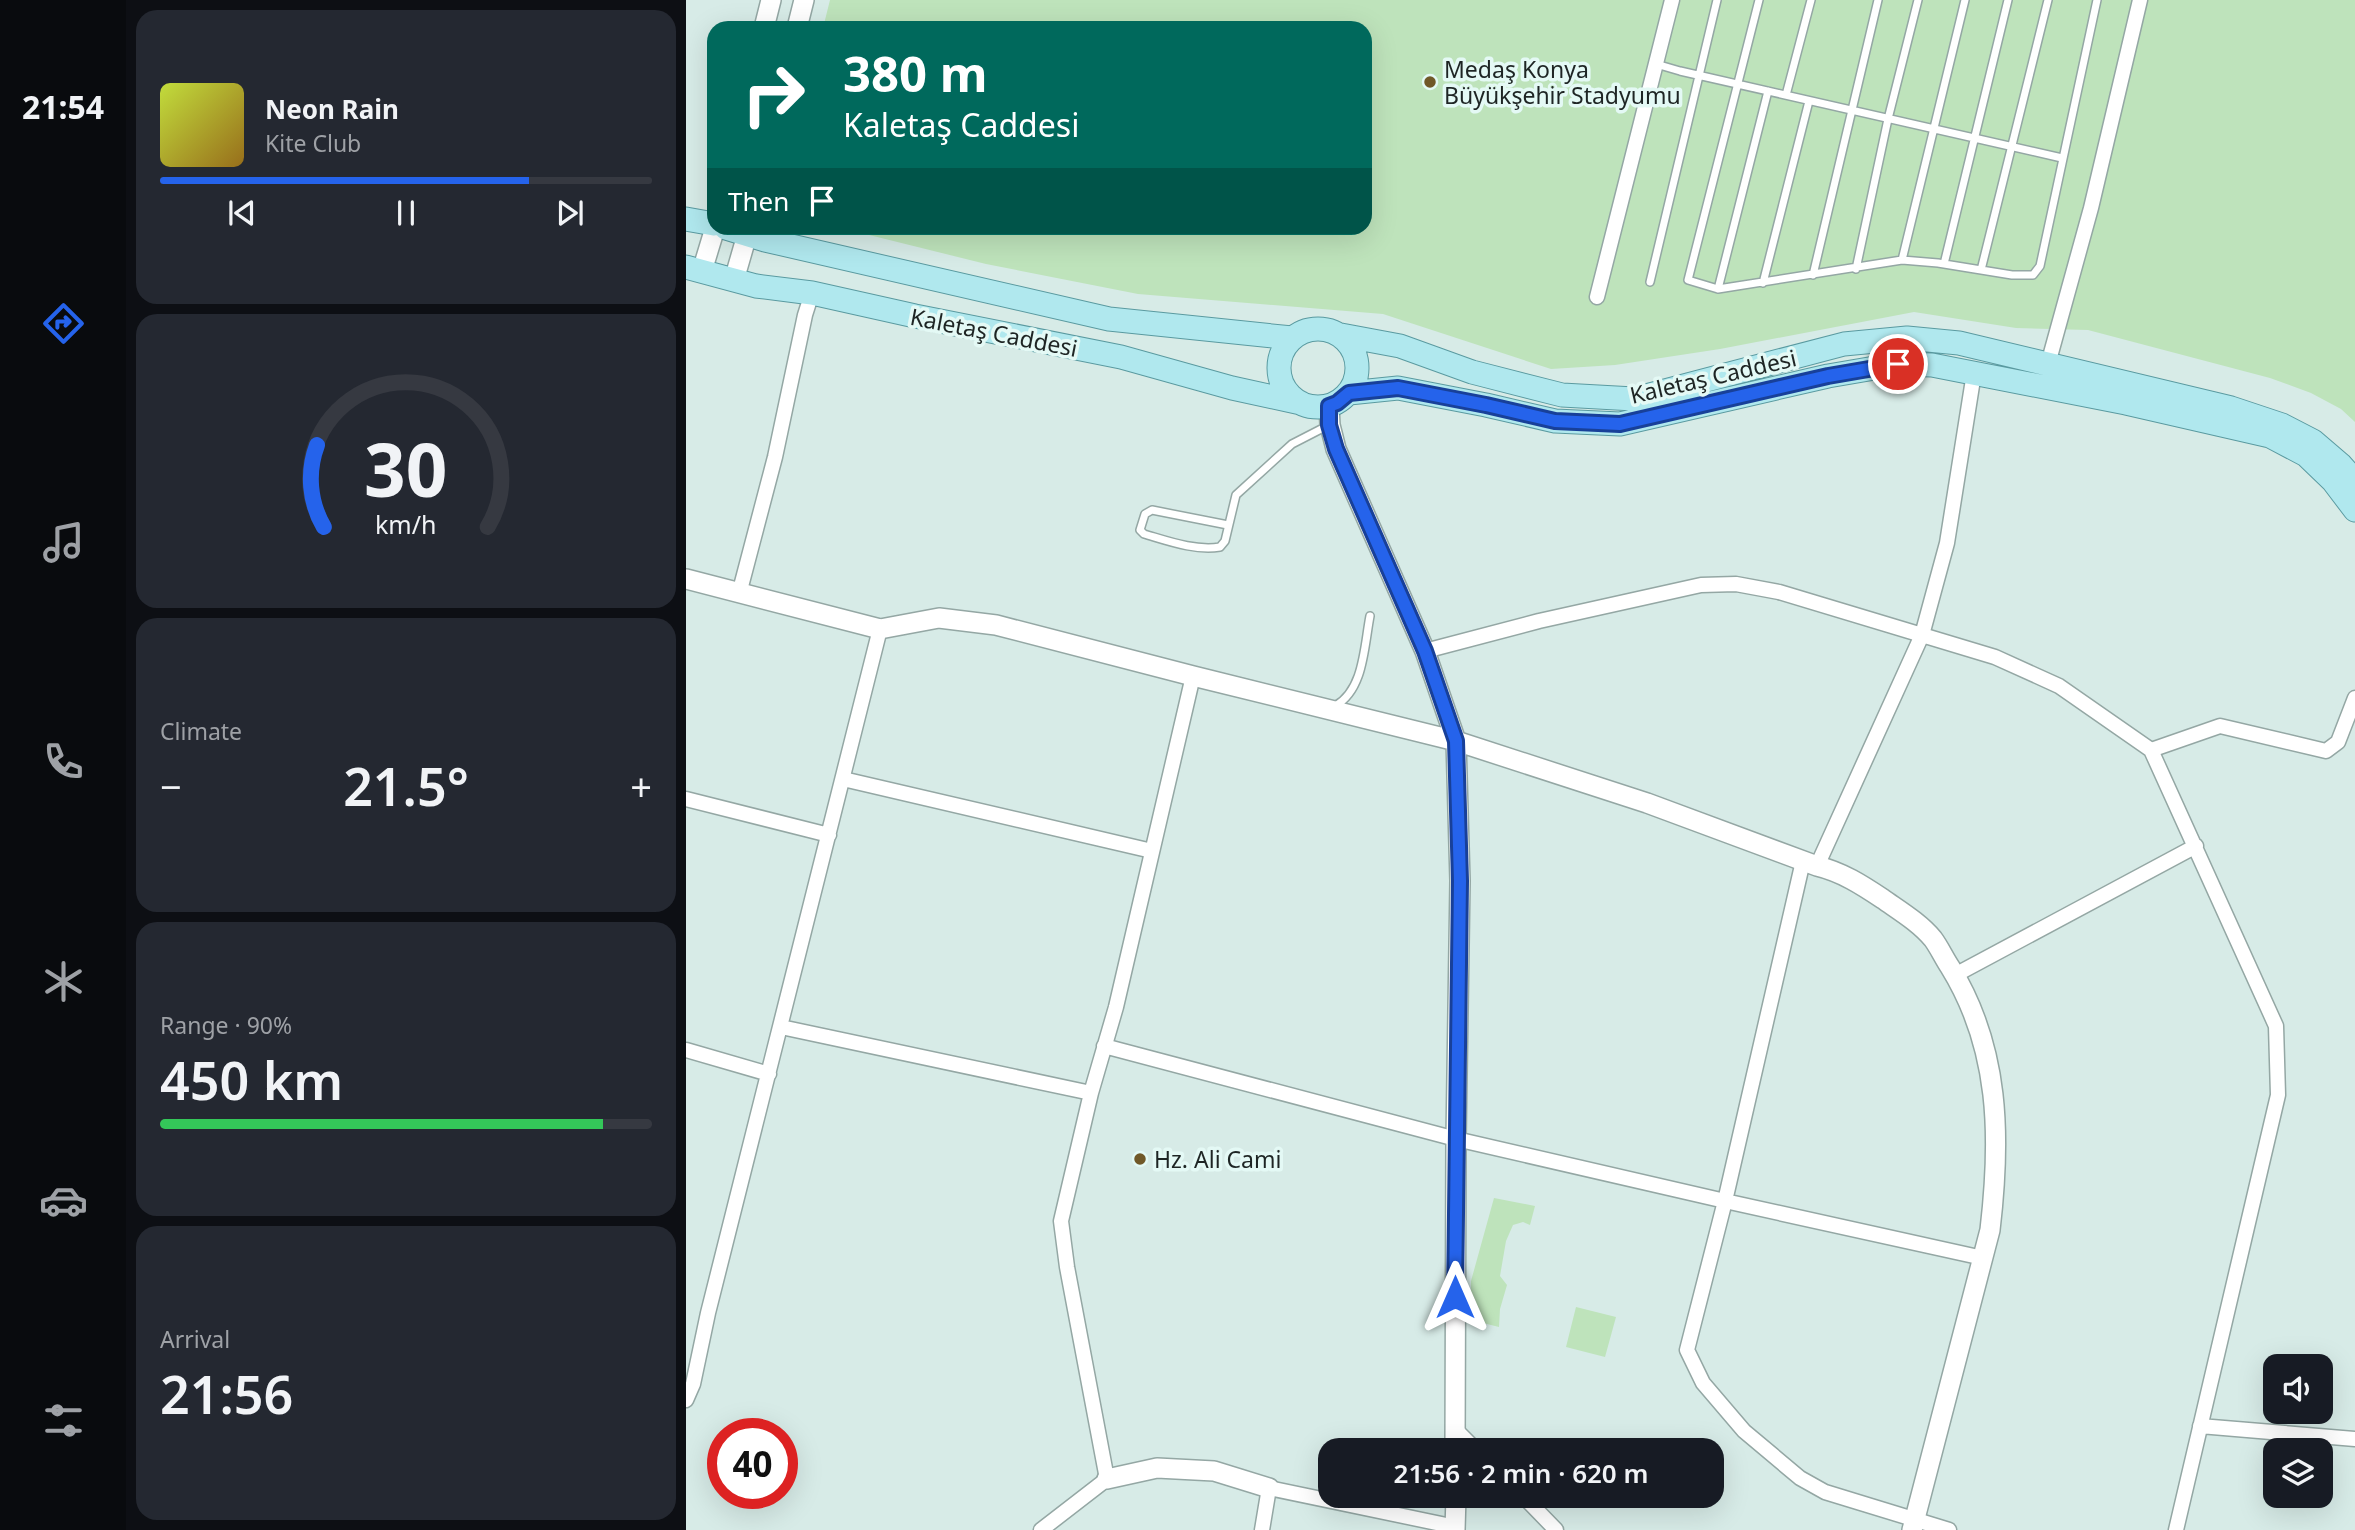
<!DOCTYPE html>
<meta charset="utf-8">
<style>
:root{--surface:#171b24;--page:#242831;--text:#f1f3f6;--muted:#9ea1a6;--line:#363941;--accent:#2563eb}
body{margin:0;font-family:"Noto Sans",sans-serif;background:var(--page);color:var(--text);height:100vh;display:flex;flex-direction:column;font-size:26px;white-space:nowrap}
*{box-sizing:border-box;margin:0}
p{font-size:23px;color:var(--muted)}
.icon{flex:none;width:38px;height:38px;fill:none;stroke:currentColor;stroke-width:2;stroke-linecap:round;stroke-linejoin:round}
.map{position:relative;flex:1;overflow:hidden}
.details{display:flex;flex-direction:column;gap:10px;padding:10px;background:#0d0f14;width:560px}
.details>*{flex:none}
.top-card{position:absolute;left:21px;top:21px;width:665px;height:214px;border-radius:21px;box-shadow:0 7px 28px #0002;background:#00695c;color:#fff;overflow:hidden}
.controls{position:absolute;left:1577px;top:1354px;display:grid;gap:14px}
.controls a{display:grid;place-items:center;width:70px;height:70px;border-radius:14px;background:var(--surface);box-shadow:0 7px 28px #0002;font-size:35px}
.speed{position:absolute;left:21px;top:1418px;display:flex;gap:14px;font-size:35px;font-weight:700;text-align:center}
.speed>*{display:grid;place-content:center;width:91px;height:91px;border-radius:50%;background:var(--surface);box-shadow:0 7px 28px #0002;line-height:1}
.speed .limit{border:10px solid #d22;background:#fff;color:#111}
.pin{position:absolute;display:grid;place-items:center;width:60px;height:60px;color:#fff;margin:-30px;border:4px solid #fff;border-radius:50%;box-shadow:0 2px 7px #0007}
.me{position:absolute;width:77px;margin:-38px;rotate:0deg;stroke-linejoin:round;filter:drop-shadow(0 0 5px #0008)}
.turn{display:flex;align-items:center;gap:24px;height:147px;padding:0 21px;font-size:32px}
.turn .icon{width:91px;height:91px;stroke-width:2.5}
.turn b{display:block;font-size:49px;line-height:60px}
.then{display:flex;align-items:center;height:66px;padding:0 21px;background:#0003;gap:14px;font-size:26px}
.big{font-size:52px;font-weight:600;line-height:1.1}
.details .widget{flex:1;display:flex;flex-direction:column;justify-content:center;gap:10px;min-width:0;padding:0 24px;border-radius:21px;background:var(--page)}
.details .dial{align-items:center;gap:0}
.dial svg{height:182px;overflow:visible;fill:none;stroke:var(--line);stroke-width:7;stroke-linecap:round;text-anchor:middle}
.dial text{fill:var(--text);stroke:none}
.song{display:flex;align-items:center;gap:21px}
.cover{width:84px;height:84px;border-radius:10px;background:linear-gradient(135deg,hsl(70 70% 55%),hsl(40 70% 35%))}
.played{height:7px;border-radius:4px;background:linear-gradient(90deg,var(--accent) 75%,var(--line) 75%)}
.keys{display:flex;justify-content:space-around;direction:ltr}
.heat{display:flex;justify-content:space-between;align-items:center;font-size:38px;direction:ltr}
.charge{height:10px;border-radius:5px;background:linear-gradient(90deg,#34c759 90%,var(--line) 0)}
.trip{position:absolute;left:632px;top:1438px;width:406px;height:70px;border-radius:21px;background:var(--surface);box-shadow:0 7px 28px #0002;font-weight:600;line-height:70px;text-align:center}
main{display:flex;flex:1;min-height:0}
.tab-bar{display:flex;flex-direction:column;width:126px;justify-content:space-around;align-items:center;background:#090b0e;color:var(--muted)}
.tab-bar .icon{width:49px;height:49px}
.tab-bar .current{color:var(--accent)}
.tab-bar b{font-size:32px;color:var(--text)}
.map>svg:first-child{display:block}
.green{fill:#bee3bb}
.lines{fill:none;stroke-linecap:round;stroke-linejoin:round}
.service-casing{stroke:#94a7a4;stroke-width:10}
.minor-casing{stroke:#94a7a4;stroke-width:17}
.tertiary-casing{stroke:#94a7a4;stroke-width:22}
.primary-casing{stroke:#5a9aa0;stroke-width:25}
.service{stroke:#fff;stroke-width:7}
.minor{stroke:#fff;stroke-width:14}
.tertiary{stroke:#fff;stroke-width:19}
.primary{stroke:#b0e8ee;stroke-width:23}
.route-casing{stroke:#184099;stroke-width:18}
.route{stroke:#2563eb;stroke-width:12}
.poi-dot{fill:#705828;stroke:#e4f9f5;stroke-width:2.5}
.labels{text-anchor:middle;dominant-baseline:central;stroke-width:7;stroke-linejoin:round;paint-order:stroke}
.poi-label{font-size:23px;fill:#1e2524;stroke:#e4f9f5;text-anchor:start}
.street-label{font-size:23px;fill:#1e2524;stroke:#e4f9f5}
</style>
<main>
<nav class="tab-bar">
<b>21:54</b>
<svg class="icon current" aria-label="directions" viewBox="0 0 24 24"><path d="M12 3l9 9-9 9-9-9zM9 14v-3h6M13 9l2 2-2 2"/></svg>
<svg class="icon" aria-label="music" viewBox="0 0 24 24"><path d="M9 18V5l10-2v13"/><circle cx="6" cy="18" r="3"/><circle cx="16" cy="16" r="3"/></svg>
<svg class="icon" aria-label="phone" viewBox="0 0 24 24"><path d="M5 4h4l2 5-3 2q2 4 5 5l2-3 5 2v4C11 20 4 13 5 4z"/></svg>
<svg class="icon" aria-label="climate" viewBox="0 0 24 24"><path d="M12 3v18M4 7l16 10M4 17L20 7"/></svg>
<svg class="icon" aria-label="car" viewBox="0 0 24 24"><path d="M5 17H2v-5l4-1 3-4h7l3 4 3 1v5h-3M9 17h6M6 11h13"/><circle cx="7" cy="17" r="2"/><circle cx="17" cy="17" r="2"/></svg>
<svg class="icon" aria-label="filters" viewBox="0 0 24 24"><path d="M4 7h16M4 17h16"/><circle cx="9" cy="7" r="2"/><circle cx="15" cy="17" r="2"/></svg>
</nav>
<section class="details">
<div class="widget">
<div class="song"><i class="cover"></i><div><b>Neon Rain</b><p>Kite Club</p></div></div>
<div class="played"></div>
<div class="keys"><svg class="icon" aria-label="previous" viewBox="0 0 24 24"><path d="M18 5L8 12l10 7zM5 5v14"/></svg><svg class="icon" aria-label="pause" viewBox="0 0 24 24"><path d="M8 5v14M16 5v14"/></svg><svg class="icon" aria-label="next" viewBox="0 0 24 24"><path d="M6 5l10 7-10 7zM19 5v14"/></svg></div>
</div>
<div class="widget dial"><svg viewBox="0 0 100 80">
<path d="M14 69A42 42 0 1 1 86 69"/>
<path d="M14 69A42 42 0 0 1 11 33" stroke="#2563eb"/>
<text x="50" y="56" font-size="32" font-weight="700">30</text>
<text x="50" y="72" font-size="11">km/h</text>
</svg></div>
<div class="widget"><p>Climate</p>
<div class="heat"><a>−</a><b class="big">21.5°</b><a>+</a></div>
</div>
<div class="widget"><p>Range · 90%</p><b class="big">450 km</b><div class="charge"></div></div>
<div class="widget"><p>Arrival</p><b class="big">21:56</b></div>
</section>
<div class="map">
<svg width="1669" height="1530" viewBox="0 0 1669 1530">
<rect width="100%" height="100%" fill="#d7ebe7"/>
<path class="green" d="M144,0H1669V422L1655,409L1625,393L1584,378L1402,330L1330,328L1228,312L1034,349L929,365L865,369L697,314L452,294L300,264L155,228H679V28H137Z
M808,1198L849,1206L844,1225L837,1222L827,1225L820,1241L814,1276L821,1285L814,1309L813,1327L785,1320V1281Z
M890,1307L930,1317L919,1357L880,1347Z"/>
<g class="lines">
<defs>
<path id="service" d="M1073,0L1002,280L1032,289L1216,260L1252,263L1326,275H1347L1354,266L1411,0
M970,64L994,71L1376,158
M1100,95L1125,0
M1216,260L1279,0
M1258,264L1322,0
M1170,269L1202,119L1232,0
M1295,270L1362,0
M1127,275L1192,0
M964,282L1031,0
M1077,283L1123,101
M1032,289L1082,91
M542,525L466,510L459,514L454,530L458,534C482,541 509,551 534,547L539,541L550,495L606,444L641,426
M649,706C678,690 678,647 684,616"/>
<path id="minor" d="M911,297L986,0
M1362,364L1405,208L1454,0
M53,594L89,457L119,315L126,293
M739,651L853,621L1015,585L1050,584L1093,592L1309,657L1373,686L1465,750L1590,1026L1592,1095L1490,1530
M1465,750L1534,726L1640,751L1652,742L1669,698
M157,779L466,851
M0,799L143,835
M1131,866L1236,635L1261,543L1288,373
M1269,975L1510,846
M95,1027L405,1093
M418,1046L770,1139L1039,1201L1117,861
M0,1050L83,1074
M0,1400L7,1384L22,1313L194,629
M1514,1426L1669,1439
M769,1429L791,1451
M837,1496L870,1530
M355,1530L421,1479L381,1267L375,1221L405,1093L430,1007L507,676
M576,1530L583,1488L770,1527
M1263,1530L1139,1492L1114,1478L1058,1431L1017,1383L1001,1350L1039,1201L1297,1258"/>
<path id="tertiary" d="M78,28L85,0
M111,28L118,0
M16,271L29,228
M48,280L63,228
M643,406L644,425L650,449L739,651L770,741L774,881L770,1139L769,1451
M0,579L194,629L253,618L310,625L507,676L770,741L961,803L1131,866C1156,872 1176,885 1197,899C1214,911 1234,923 1247,939C1253,947 1258,958 1264,967C1314,1048 1315,1137 1304,1230L1226,1530
M421,1479L471,1468L528,1471L583,1488
M769,1530L770,1496"/>
<path id="primary" d="M0,219L28,224
M40,228L79,240L423,319L606,338
M0,267L70,286L126,293L229,316L435,357L546,388L615,403
M593 368a39 39 0 1 1 78 0a39 39 0 1 1-78 0Z
M655,335L714,346L786,372L876,395L948,399L1158,344L1221,338L1273,343L1545,408L1596,425L1627,441L1655,465L1669,481
M663,393L712,388L800,405L869,421L934,424L1142,376L1212,364L1246,365L1440,403L1584,436L1620,455L1647,481L1669,510"/>
</defs>
<use href="#service" class="service-casing"/>
<use href="#minor" class="minor-casing"/>
<use href="#tertiary" class="tertiary-casing"/>
<use href="#primary" class="primary-casing"/>
<use href="#service" class="service"/>
<use href="#minor" class="minor"/>
<use href="#tertiary" class="tertiary"/>
<use href="#primary" class="primary"/>
</g>
<g class="lines">
<defs>
<path id="route" d="M769,1297L774,881L770,741L739,651L650,449L643,425V406L651,403L663,393L712,388L800,405L869,421L934,424L1142,376L1212,364"/>
</defs>
<use href="#route" class="route-casing"/>
<use href="#route" class="route"/>
</g>
<g class="poi-dot">
<circle cx="744" cy="82" r="7"/>
<circle cx="454" cy="1159" r="7"/>
</g>
<g class="labels">
<g class="poi-label">
<text x="758" y="69">Medaş Konya<tspan x="758" dy="26">Büyükşehir Stadyumu</tspan></text>
<text x="468" y="1159">Hz. Ali Cami</text>
</g>
<g class="street-label">
<text transform="translate(308 332) rotate(11)">Kaletaş Caddesi</text>
<text transform="translate(1027 376) rotate(-13)">Kaletaş Caddesi</text>
</g>
</g>
</svg>
<div class="controls">
<a><svg class="icon" aria-label="sound" viewBox="0 0 24 24"><path d="M4 9h4l5-4v14l-5-4H4zM17 9q2 3 0 6"/></svg></a>
<a><svg class="icon" aria-label="layers" viewBox="0 0 24 24"><path d="M12 4l9 5-9 5-9-5zM3 14l9 5 9-5"/></svg></a>
</div>
<div class="speed"><div class="limit">40</div></div>
<div class="pin" style="left:1212px;top:364px;background:#d93025"><svg class="icon" aria-label="arrive" viewBox="0 0 24 24"><path d="M6 21V4h12l-3 4 3 4H6"/></svg></div>
<svg class="me" style="left:769px;top:1297px" viewBox="-20 -20 40 40"><path d="M0-17L14 15 0 8-14 15z" fill="#2563eb" stroke="#fff" stroke-width="4"/></svg>
<div class="trip">21:56 · 2 min · 620 m</div>
<div class="top-card">
<div class="turn"><svg class="icon" aria-label="right" viewBox="0 0 24 24"><path d="M7 20v-9h11M14 6l5 5-5 5"/></svg><div><b>380 m</b>Kaletaş Caddesi</div></div>
<div class="then">Then<svg class="icon" aria-label="arrive" viewBox="0 0 24 24"><path d="M6 21V4h12l-3 4 3 4H6"/></svg></div>
</div>
</div>
</main>
